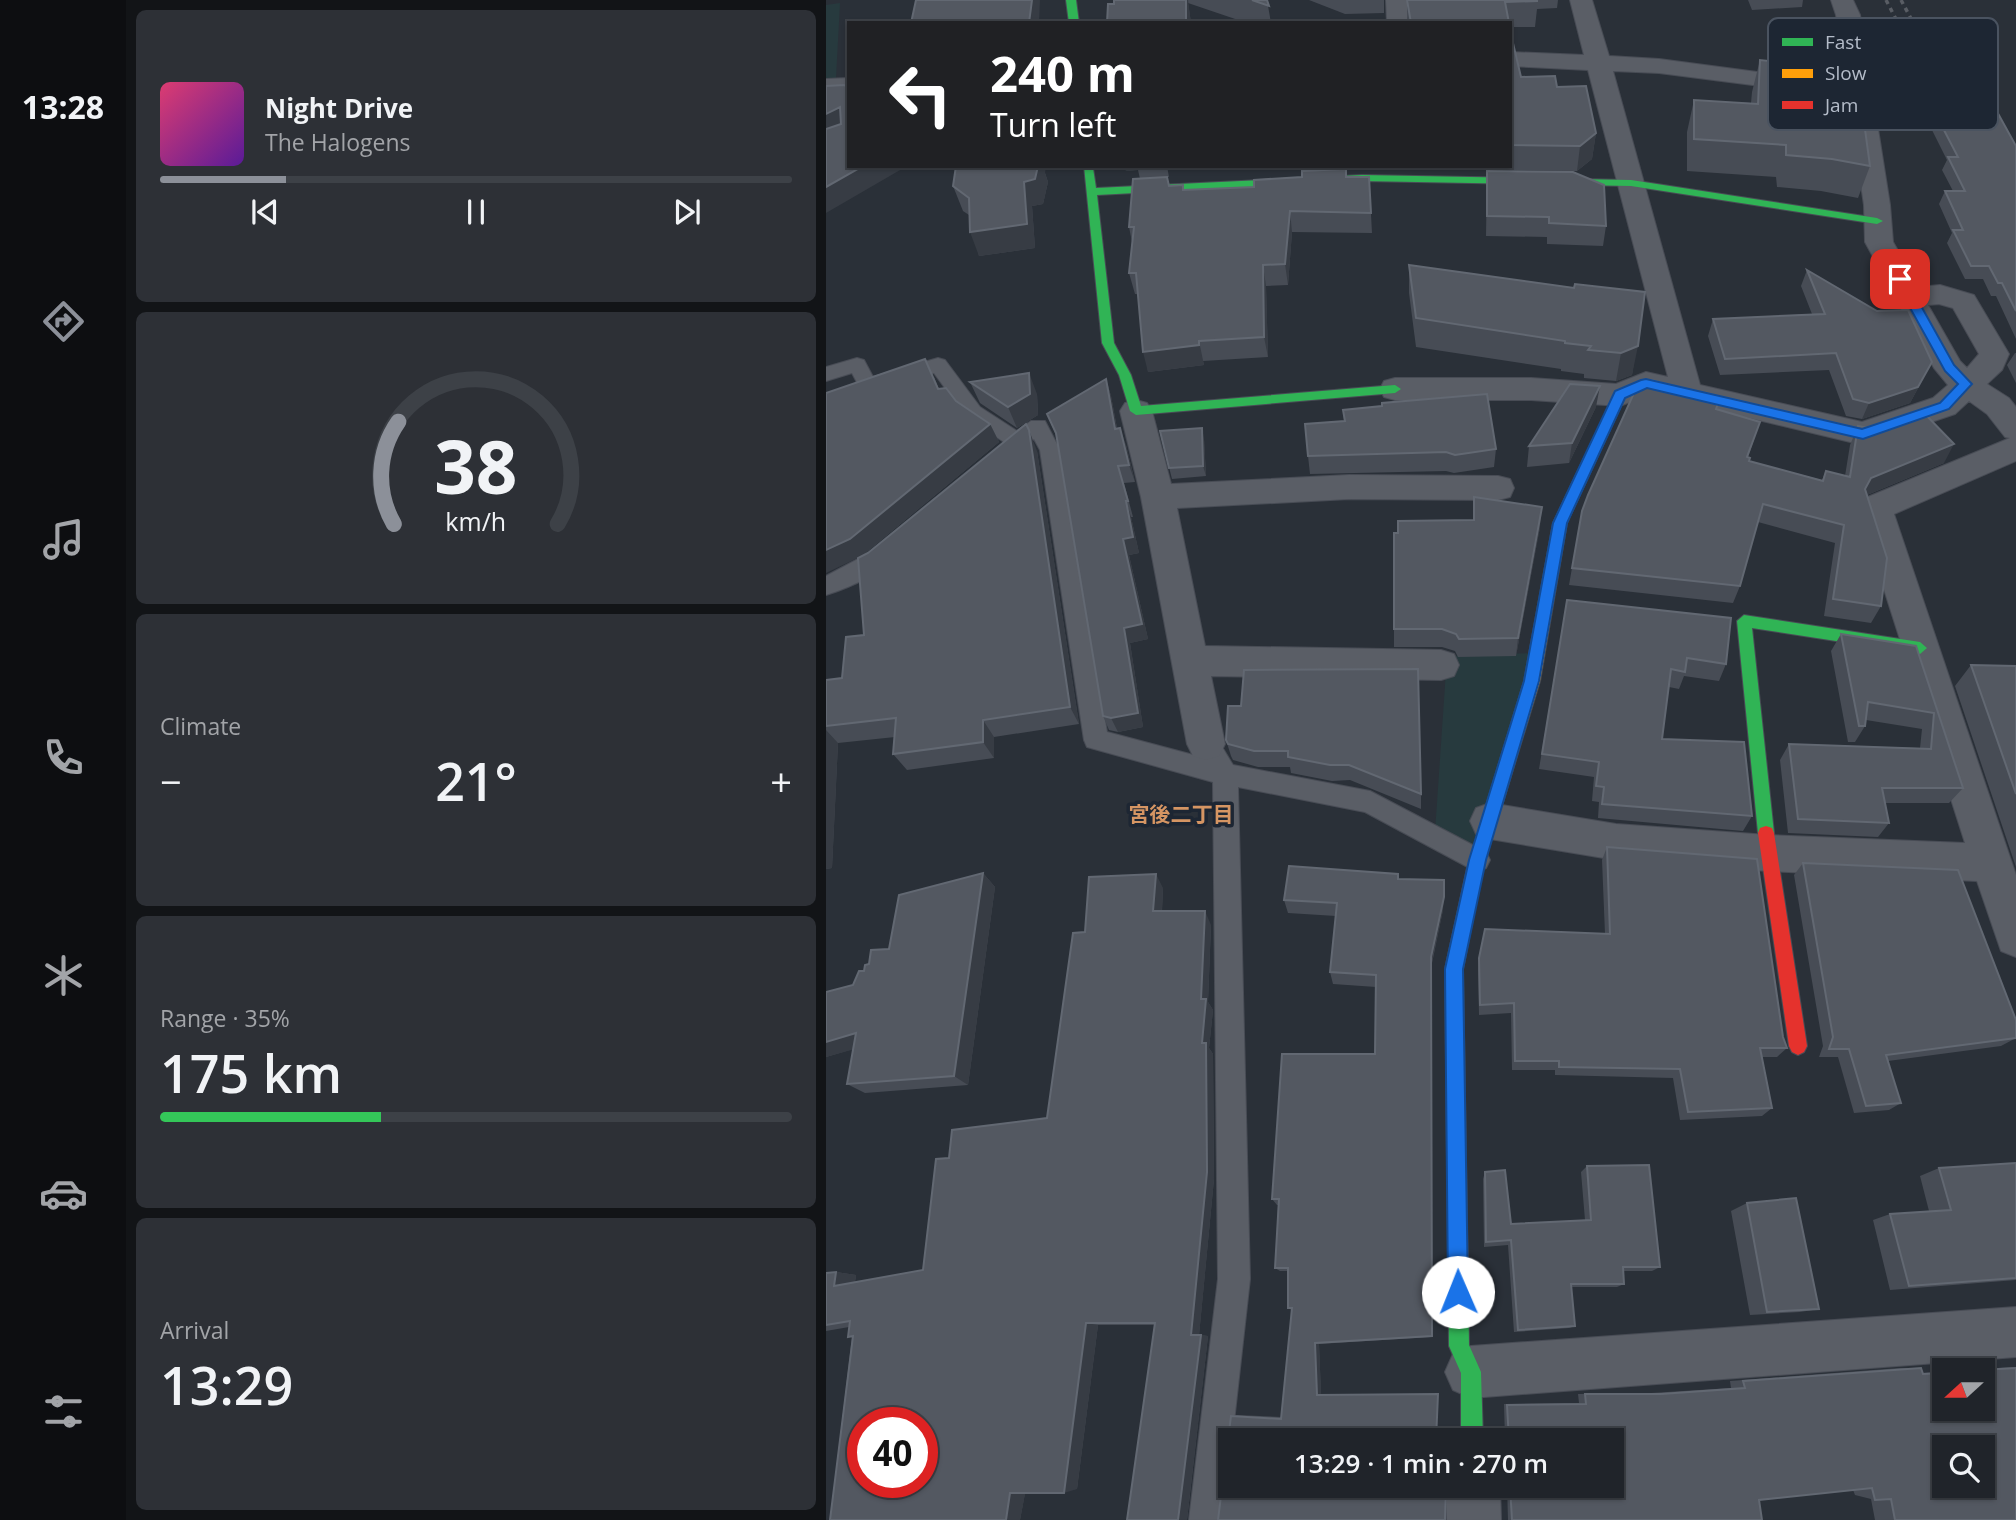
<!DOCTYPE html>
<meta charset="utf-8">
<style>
:root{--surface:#20242a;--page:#2d3036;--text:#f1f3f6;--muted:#a2a4a8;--line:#3d4147;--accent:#8c9099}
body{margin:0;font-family:"Open Sans","Noto Sans JP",sans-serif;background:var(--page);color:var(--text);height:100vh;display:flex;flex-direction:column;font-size:26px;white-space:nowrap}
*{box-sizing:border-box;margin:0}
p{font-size:23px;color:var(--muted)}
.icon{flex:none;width:38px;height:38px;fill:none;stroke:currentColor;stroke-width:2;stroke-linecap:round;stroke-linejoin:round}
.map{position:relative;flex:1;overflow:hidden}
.sheet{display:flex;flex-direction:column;gap:10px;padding:10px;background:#121417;width:700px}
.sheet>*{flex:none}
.banner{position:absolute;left:21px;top:21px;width:665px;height:147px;border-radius:0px;box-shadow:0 2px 5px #0004,0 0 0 2px var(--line);background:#202124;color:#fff;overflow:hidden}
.needle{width:46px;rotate:249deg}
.fabs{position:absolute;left:1106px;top:1358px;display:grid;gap:14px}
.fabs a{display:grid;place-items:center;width:63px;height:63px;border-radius:0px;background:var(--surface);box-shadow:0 2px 5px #0004,0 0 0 2px var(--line);font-size:35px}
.speed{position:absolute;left:21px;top:1407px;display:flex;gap:14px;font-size:35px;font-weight:700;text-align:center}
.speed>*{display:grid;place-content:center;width:91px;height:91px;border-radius:50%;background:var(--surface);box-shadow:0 2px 5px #0004,0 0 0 2px var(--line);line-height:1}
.speed .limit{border:10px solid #d22;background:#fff;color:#111}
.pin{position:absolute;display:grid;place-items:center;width:60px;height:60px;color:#fff;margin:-30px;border-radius:14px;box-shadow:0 4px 10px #0006}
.me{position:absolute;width:77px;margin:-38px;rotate:359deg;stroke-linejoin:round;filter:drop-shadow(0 0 5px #0008)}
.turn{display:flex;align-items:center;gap:24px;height:147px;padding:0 28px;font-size:32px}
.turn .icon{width:91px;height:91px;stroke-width:2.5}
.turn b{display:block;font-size:49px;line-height:60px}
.big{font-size:52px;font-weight:600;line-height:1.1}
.sheet .widget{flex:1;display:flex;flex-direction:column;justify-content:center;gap:10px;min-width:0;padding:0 24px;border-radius:10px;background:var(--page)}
.sheet .dial{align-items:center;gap:0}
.dial svg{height:182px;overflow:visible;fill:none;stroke:var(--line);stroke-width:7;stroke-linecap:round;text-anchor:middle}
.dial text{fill:var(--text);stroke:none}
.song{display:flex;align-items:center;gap:21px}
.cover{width:84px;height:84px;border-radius:10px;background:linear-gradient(135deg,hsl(340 70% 55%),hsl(270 70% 35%))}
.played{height:7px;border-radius:4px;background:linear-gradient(90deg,var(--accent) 20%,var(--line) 20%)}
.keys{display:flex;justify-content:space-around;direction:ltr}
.heat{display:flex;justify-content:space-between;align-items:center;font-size:38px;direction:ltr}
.charge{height:10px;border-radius:5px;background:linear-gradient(90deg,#34c759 35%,var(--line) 0)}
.trip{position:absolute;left:392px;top:1428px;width:406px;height:70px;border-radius:0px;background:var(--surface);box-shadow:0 2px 5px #0004,0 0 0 2px var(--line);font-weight:600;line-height:70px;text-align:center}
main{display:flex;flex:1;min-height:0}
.dock{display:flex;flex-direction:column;width:126px;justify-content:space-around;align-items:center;background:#0d0e11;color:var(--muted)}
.dock .icon{width:49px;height:49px}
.dock .selected{color:var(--accent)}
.dock b{font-size:32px;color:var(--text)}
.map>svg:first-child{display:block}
.green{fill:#273a3e}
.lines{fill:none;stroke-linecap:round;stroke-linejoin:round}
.lane-casing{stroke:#484c55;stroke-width:2}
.street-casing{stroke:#484c55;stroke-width:2}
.fast-casing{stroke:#484c55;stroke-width:2}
.slow-casing{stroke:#484c55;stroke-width:2}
.jam-casing{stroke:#484c55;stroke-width:2}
.lane{fill:#5a5e66;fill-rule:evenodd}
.street{fill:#5a5e66;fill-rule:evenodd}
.fast{fill:#30b455;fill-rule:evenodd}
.slow{fill:#ff9f0a;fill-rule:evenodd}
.jam{fill:#e5322d;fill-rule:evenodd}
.rail{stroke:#595d64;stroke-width:3.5;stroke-dasharray:4.5 4.5;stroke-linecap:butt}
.wall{fill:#474c55}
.shaded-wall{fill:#373c44}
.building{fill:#535861;stroke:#626872;stroke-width:2;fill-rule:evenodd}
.route{fill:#1a73e8;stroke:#114b97;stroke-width:2}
.labels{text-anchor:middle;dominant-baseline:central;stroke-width:7;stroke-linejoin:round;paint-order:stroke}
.neighbourhood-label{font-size:21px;font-weight:bold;fill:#d59563;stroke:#1d2633}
.key{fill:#1d2633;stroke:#4a5360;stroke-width:2}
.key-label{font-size:19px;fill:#b4bcc9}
</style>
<main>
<nav class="dock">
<b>13:28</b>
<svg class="icon selected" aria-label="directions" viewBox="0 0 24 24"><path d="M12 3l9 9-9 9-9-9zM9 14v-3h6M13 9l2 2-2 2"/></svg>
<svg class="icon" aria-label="music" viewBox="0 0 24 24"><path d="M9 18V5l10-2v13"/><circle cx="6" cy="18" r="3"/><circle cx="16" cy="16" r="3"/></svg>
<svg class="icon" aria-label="phone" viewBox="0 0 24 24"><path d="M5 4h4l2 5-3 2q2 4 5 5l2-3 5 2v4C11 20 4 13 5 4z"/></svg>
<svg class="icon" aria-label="climate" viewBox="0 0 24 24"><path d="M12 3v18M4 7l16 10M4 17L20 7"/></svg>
<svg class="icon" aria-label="car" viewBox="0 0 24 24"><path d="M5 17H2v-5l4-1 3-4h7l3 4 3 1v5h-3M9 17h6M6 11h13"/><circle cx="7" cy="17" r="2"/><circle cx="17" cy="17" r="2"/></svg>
<svg class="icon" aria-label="filters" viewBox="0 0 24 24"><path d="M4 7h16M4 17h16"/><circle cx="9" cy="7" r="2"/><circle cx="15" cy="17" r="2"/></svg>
</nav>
<section class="sheet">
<div class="widget">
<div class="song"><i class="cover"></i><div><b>Night Drive</b><p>The Halogens</p></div></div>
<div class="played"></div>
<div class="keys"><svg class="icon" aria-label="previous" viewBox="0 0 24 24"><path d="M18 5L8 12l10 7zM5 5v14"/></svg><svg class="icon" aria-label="pause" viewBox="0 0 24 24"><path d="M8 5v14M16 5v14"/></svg><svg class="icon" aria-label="next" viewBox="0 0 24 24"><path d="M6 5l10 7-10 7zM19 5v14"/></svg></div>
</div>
<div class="widget dial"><svg viewBox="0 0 100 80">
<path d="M14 69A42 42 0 1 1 86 69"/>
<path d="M14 69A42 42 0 0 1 16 24" stroke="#8c9099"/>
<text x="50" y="56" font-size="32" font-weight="700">38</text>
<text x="50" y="72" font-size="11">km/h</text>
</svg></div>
<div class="widget"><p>Climate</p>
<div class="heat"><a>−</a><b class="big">21°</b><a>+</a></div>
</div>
<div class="widget"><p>Range · 35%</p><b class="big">175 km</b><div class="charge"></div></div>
<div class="widget"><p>Arrival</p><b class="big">13:29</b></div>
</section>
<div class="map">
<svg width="1190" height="1520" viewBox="0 0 1190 1520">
<rect width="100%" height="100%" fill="#2a3038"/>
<path class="green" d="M14,3L10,78L0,79V5Z
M706,653L648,854L609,832L621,656Z"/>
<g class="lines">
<defs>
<path id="lane" d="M31,358L38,360L47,377L112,358L119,360L154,407L191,431L205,421H219L234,450L281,732L375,757L368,744L371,737C391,730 397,750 407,765L544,791L660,852L664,860L660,868L651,872L539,812L412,787L424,1279L397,1520H363L392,1279L387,782L261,747L258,740L214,450L208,439C200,445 195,449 184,446L140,417L108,373L42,392L35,390L26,373L0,381V367Z
M60,544L68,546L71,552C59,573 22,588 0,595V576Z"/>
<path id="street" d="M560,0H582L585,23H561Z
M744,0H766L783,56L833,59L991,80L994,85L991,90L982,92L833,73L787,71L874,385L1036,422L1107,398L1122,385L1108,368L1039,242L1038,205L1010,15L1005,0H1027L1034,15L1064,205L1067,242L1093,287L1114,285L1148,295L1183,354L1176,370L1161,384L1183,398L1190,407V461L1068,514L1190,875V957L1175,951L1151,881L942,871L790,860L664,839L650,834L644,821L650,808L664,803L790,824L942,835L1139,843L1032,508L1037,499L1184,438L1179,437L1161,414L1143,401L1129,414L1037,445L823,394L794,406L705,400H569L558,397L554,389L558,381L569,378H705L790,384L820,372L842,377L762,70L684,66V52L758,55ZM1113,304L1127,308L1153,354L1141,368L1134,361L1102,305Z
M23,78V92L0,93V79Z
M310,400L321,403L326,411L345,484L523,475L672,476L684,479L688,488L684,497L672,500L523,499L351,508L379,646L615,650L628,654L633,665L628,676L615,680L385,676L399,744L393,756L380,760L367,756L361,744L315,497L294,411L299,403Z
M1190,1307V1357L645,1398L627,1390L619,1372L627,1354L645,1346Z
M620,1486H674L675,1520H621Z"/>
<path id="fast" d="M240,0H250L253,23H243Z
M258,166L267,168L270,188L536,175L805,180L1051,218L1057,221L1051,224L805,186L536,181L271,195L288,343L305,375L315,406L569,385L575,389L569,393L310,415L304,411L293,375L276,343Z
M918,615L1094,642L1101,648L1094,654L926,628L948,833L946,838L940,840L934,838L932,833L911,621Z
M649,860L655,863L657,868L637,969L643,1345L655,1372L657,1440H635V1373L623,1346L619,969L641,868L643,863Z"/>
<path id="slow" d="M794,391L800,395L741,523L714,681L657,868L655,873L649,876L643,873L641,868L698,681L727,523L788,395Z"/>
<path id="jam" d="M940,826L946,828L948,833L981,1046L978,1052L972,1055L966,1052L963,1046L932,833L934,828Z"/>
</defs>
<use href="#lane" class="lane-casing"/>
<use href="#street" class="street-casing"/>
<use href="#fast" class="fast-casing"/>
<use href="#slow" class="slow-casing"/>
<use href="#jam" class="jam-casing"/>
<use href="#lane" class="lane"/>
<use href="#street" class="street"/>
<use href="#fast" class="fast"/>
<use href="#slow" class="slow"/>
<use href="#jam" class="jam"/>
<path class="rail" d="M1060,0L1125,124
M1075,0L1143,127"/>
</g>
<path class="wall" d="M288,0H441L445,23H421L362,3L365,23H281L288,4Z
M483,0H558V13L519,14Z
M581,0H732L731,8L711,9L709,27H684V23H581Z
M922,0H977L976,7L926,10Z
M684,41L695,77L731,87L770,133L766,159L751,171L661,170V166H684Z
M952,58L996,76L1044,166L1032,198L995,191L951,187L950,177L861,171V132L868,100L925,103L926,92L934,60L951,62Z
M1107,109L1190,146V339L1170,296H1165L1157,279H1139L1121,243L1126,233L1113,204L1119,191H1127L1116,170L1121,160L1102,122Z
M292,166H341L343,177L314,179L312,170L300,171L299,167L293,168Z
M478,166H520V168L478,170Z
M661,171L780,226L777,246L721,244V237L660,236Z
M219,173L222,182L217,204L206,206L209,248L153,256L143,215L137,211L127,186Z
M520,177H543L546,233L466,232L462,285L440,286L442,357L377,361L378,365L322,372L312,294H309L303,273L306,242L303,227L343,186L357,185L358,190L428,187Z
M583,265L748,288L819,292L806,375L790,381L758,378V374L735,371V369L590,347L583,293Z
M981,270L1097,379L1084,403L1036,419L1020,416L1003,370L894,375L882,336L887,319L986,314L975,286Z
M1189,353H1190V383L1181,365Z
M108,377L113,389L164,424L173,442L36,556L211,451L253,724L168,737V758L81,770L67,754L69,737L12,743L6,868L0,869V680L16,678L38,635L32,558Z
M280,379L285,396L291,428L300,445L309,482L298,483L307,517H305L313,553L303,555L322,639L304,643L317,727L292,732L283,730L277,716L231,438L221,414Z
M144,382L211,394L212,415L191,428L154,403Z
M770,407L743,463L701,467L703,446Z
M517,410L670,449L668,467L628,473L620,471L484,474L482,456L518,421Z
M891,410L934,422L922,457L923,461L996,480L1000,471L1019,476L1024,445L1032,426L1118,463L1041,495L1055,606L1045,623L998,616L1009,543L932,522L914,586L907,603L743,585L756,511Z
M334,431L378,439L380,476L346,479Z
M648,497L714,527L690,656L632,657L629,651L616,647H568V629L572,533L647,520Z
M738,618L900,664L893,681L858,676L853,689L843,687L836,739L926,816L917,831L772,818L773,802L766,801L768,777L713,769Z
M1015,634L1090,646L1137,788L1123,803H1059L1063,823L1052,837L962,833L954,760L963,744L1094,748L1096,729L1040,720L1039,726L1029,742H1022L1005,651Z
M1145,665L1190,666V867L1129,686Z
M402,706L595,794V809L524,780L506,781L465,773L464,767H432L407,760L405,756L400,740Z
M781,847L957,1037L961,1048L951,1057H936L946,1108L936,1116L854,1120L847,1078L729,1075V1070H686L685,1013L653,1015L652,969L653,958L779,934L776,860Z
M977,863L1190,1038L1175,1046L1062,1061L1075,1103L1063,1110L1028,1113L1012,1057H993L997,1046L968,875Z
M157,873L169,887L142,1085L39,1093L21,1084L27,1049L0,1057V992L27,985L43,964L63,949Z
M572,879L617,910L605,968L606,1336L605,1337L493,1344L495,1394H612L610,1439H617L618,1440H404L405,1416L411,1415L455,1417L466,1310L462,1308V1271H454L449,1268L452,1205H451L446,1199L549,1054L550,987L507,984L504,972L510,916L462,913L458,900Z
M337,888L336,911L385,925L382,1002L387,1010L383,1048L387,1054L388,1179L373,1335L382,1336L361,1520H301L329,1325H272L251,1489L199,1493L194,1520H4L26,1337H22L23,1327L0,1331V1273L10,1272L30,1275L29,1282L97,1270L123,1158L221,1118L259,932Z
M1190,1163V1280L1064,1290L1047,1220L1064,1214L1103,1211L1094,1176L1113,1168Z
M761,1166L834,1267L826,1271H797L798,1284L791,1287H745L749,1326L743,1328L688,1332L682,1245L658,1247L657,1179L659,1172L685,1224L759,1220L755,1172Z
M921,1203L993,1309L974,1312L924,1315L905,1211Z
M1190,1367V1520H1049L1045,1499L1029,1495L1027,1490L933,1500L936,1520H682L681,1486H786V1440H679L678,1404L753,1403L752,1394L825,1393L905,1388L904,1381L1074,1368H1095L1096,1373L1118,1371V1409L1157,1370H1136Z"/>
<path class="shaded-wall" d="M206,0H214L213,23H203Z
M360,0H362L365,23H360Z
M14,107L23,126L0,138V114Z
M770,133L766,159L751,171L754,146Z
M37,166H81L0,213V187Z
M212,166H220L219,173L222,182L217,204L206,206L209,248L153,256L144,232L198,182Z
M299,166H311L312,170L300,171Z
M464,211L466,232L462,285L459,264Z
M437,265L440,286L442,357L438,337Z
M373,341L378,365L322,372L317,352Z
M812,346L806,375L790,381L795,353Z
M1106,362L1084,403L1036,419L1043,403Z
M203,373L211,394L212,415L191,428L182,407Z
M280,379L285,396L294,445L289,429Z
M774,386L770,407L743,463L746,443Z
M164,424L173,442L36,556L0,573V550Z
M294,428L300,445L309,482L303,465Z
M376,428L378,439L380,476L377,466Z
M203,430L211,451L253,724L244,707Z
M1128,444L1118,463L1036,497L1039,489L1045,478Z
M300,501L305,517L313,553L303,555L322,639L304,643L317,727L292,732L285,718L298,628L297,539Z
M716,507L714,527L690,656L692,638Z
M157,720L168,737V758L157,742Z
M0,730L12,743L6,868L0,869Z
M157,873L169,887L142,1085L128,1076Z
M330,874L337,888L335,925L327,911Z
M618,897L617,910L604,969L605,957Z
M379,911L385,925L382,1002L387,1010L383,1048L387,1054L388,1179L373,1336L365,1335L376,1043L375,999Z
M30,1033L47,1044L0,1057V1042Z
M10,1272L30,1275L28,1289L8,1286Z
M260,1323L272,1325L251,1489L238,1493Z
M375,1335L382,1336L361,1520H352Z
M489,1343L493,1344L495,1394L491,1395Z
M200,1489L194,1520H180L184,1493Z"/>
<path class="building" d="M90,0H206L203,23H85Z
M288,0H360V23H281L282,4H288Z
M426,0H441L443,6Z
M581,0H711V1L679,2L683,23H585Z
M684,41L687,43L695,77L729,76L731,87L760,86L770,133L754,146L684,145Z
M952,58L997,63L996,76L1032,78L1044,166L1006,159L960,155V145L868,139V100L932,104L934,60L952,62Z
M18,85L23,88V166H37L0,187V129L15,124L14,107L0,114V86Z
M1169,108L1190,146V311L1176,283H1172L1163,266H1145L1127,230H1137L1119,191H1139L1122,157H1132L1107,109Z
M130,166H212L209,179L198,182L201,224L144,232L143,198L127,186Z
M520,169V177H543L545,213L464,211L459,264L437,265L438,337L373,341V345L317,352L310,273H303L308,227H303L307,179L341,177L343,186L357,185V190L428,187V180L476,177V171Z
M661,171L747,172L778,185L780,226L723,223V217L661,216Z
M583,265L748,288L749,284L819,292L812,346L795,353L762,350L765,346L739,343V341L590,318Z
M981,270L1051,311L1082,310L1106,362L1092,387L1043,403L1027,399L1010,353L899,359L887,319L999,314Z
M99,359L112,389L120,388L130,401L164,424L24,539L0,550V393Z
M203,373L204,394L182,407L144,382Z
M280,379L289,429L294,428L303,465L292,466L302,501H300L307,537L297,539L316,624L298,628L312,713L285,718L277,716L230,433L221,414Z
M826,380L893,401L890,409L934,422L921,457L924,458L923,461L997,481L1000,471L1024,477L1032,426L1047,429L1097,412L1128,444L1045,478L1039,489L1061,558L1055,606L1007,599L1018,525L937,504L914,586L746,568L756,511L762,495L812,384Z
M744,384L774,386L746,443L703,446Z
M661,394L670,449L629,455L620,452L482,456L479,424L519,421L517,410L556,406V403Z
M200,424L203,430L244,707L157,720V742L67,754L70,718L0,726V680L16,678L20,637L38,635L32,558L42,553Z
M376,428L377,466L343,468L334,431Z
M648,497L716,507L692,638L633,639L630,634L616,629H568V533H572V521L648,520Z
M741,600L905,618L900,664L861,658L859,672L845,669L836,739L918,742L926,816L776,804L778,787L770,786L773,762L716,754Z
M1015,634L1090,646L1137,788H1056L1063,823L972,819L963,744L1105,749L1108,713L1042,702L1039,726H1033Z
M1145,665L1190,666V794Z
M592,669L595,794L523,765H504L462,757V751H428L402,744L400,740L402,706H415L418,670Z
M781,847L931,859L957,1037L961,1048H934L946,1108L862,1112L854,1069L733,1067V1061H689L688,1003L654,1005L653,958L659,929L784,934Z
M977,863L1132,870L1190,1020V1038L1060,1055L1075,1103L1040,1106L1023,1049H1003L1007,1037Z
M463,866L572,874V879L618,880V897L605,957L606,1336L489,1343L491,1395L612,1394L610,1440H404V1486H620L619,1520H392L405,1416L455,1419L466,1308H462V1268H449L453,1199H446L456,1054H549L550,975L504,972L511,903L458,900Z
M157,873L128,1076L21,1084L30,1033L0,1042V992L27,985L33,971H38L39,965L43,964L45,950L63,949L73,895Z
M330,874L327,911H379L375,999H380L376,1043H380L381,1172L365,1335H375L352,1520H301L329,1323H260L238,1493H184L180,1520H4L27,1336L22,1337L24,1321L0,1325V1273L10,1272L8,1286L97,1270L110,1159L123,1158L126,1130L221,1118L247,933L259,932L263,877ZM37,1423H96V1482H37Z
M1190,1163V1278L1083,1286L1064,1214L1125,1210L1113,1168Z
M823,1165L834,1267H797L798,1284H745L749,1326L692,1330L685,1240L660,1242L659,1172L679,1170L685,1224L765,1220L761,1166Z
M970,1198L993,1309L941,1312L921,1203Z
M1095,1368L1097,1374L1118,1373V1409H1157V1370H1155L1190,1368V1520H1069L1065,1499L1049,1500L1046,1488L933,1500L936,1520H686L684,1486H786V1440H683L681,1405L760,1404L759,1394H835L919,1388L917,1381ZM1118,1447H1157V1486H1118Z"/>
<path class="route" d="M1074,276L1080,279L1128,365L1146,384L1123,409L1037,439L821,388L799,398L741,523L713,681L660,860L637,969L642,1292L639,1299L632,1302L625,1299L622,1292L619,969L643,860L698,681L727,523L789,391L815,380L820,379L1036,429L1114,403L1132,384L1119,371L1068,279Z"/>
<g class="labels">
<g class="neighbourhood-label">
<text x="355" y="814">宮後二丁目</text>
</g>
</g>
<rect x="942" y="18" width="230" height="112" rx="10" class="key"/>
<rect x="956" y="38" width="31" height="8" fill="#30b455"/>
<rect x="956" y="69" width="31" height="9" fill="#ff9f0a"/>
<rect x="956" y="101" width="31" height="8" fill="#e5322d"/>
<g class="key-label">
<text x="999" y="49">Fast</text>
<text x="999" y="80">Slow</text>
<text x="999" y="112">Jam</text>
</g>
</svg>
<div class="fabs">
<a><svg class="needle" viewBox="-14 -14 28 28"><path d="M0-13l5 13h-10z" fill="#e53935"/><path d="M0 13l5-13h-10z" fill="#a2a4a8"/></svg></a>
<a><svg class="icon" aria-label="search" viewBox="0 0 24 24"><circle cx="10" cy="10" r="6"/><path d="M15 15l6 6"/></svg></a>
</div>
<div class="speed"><div class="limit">40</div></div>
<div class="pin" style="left:1074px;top:279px;background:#d93025"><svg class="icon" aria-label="arrive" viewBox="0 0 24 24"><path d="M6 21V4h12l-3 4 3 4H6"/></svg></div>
<svg class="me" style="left:632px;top:1292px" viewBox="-20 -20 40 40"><circle r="19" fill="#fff"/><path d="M0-13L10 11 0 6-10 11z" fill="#1a73e8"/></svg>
<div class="trip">13:29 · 1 min · 270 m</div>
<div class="banner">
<div class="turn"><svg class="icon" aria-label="left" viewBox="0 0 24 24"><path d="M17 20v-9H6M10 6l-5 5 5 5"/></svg><div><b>240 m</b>Turn left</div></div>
</div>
</div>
</main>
